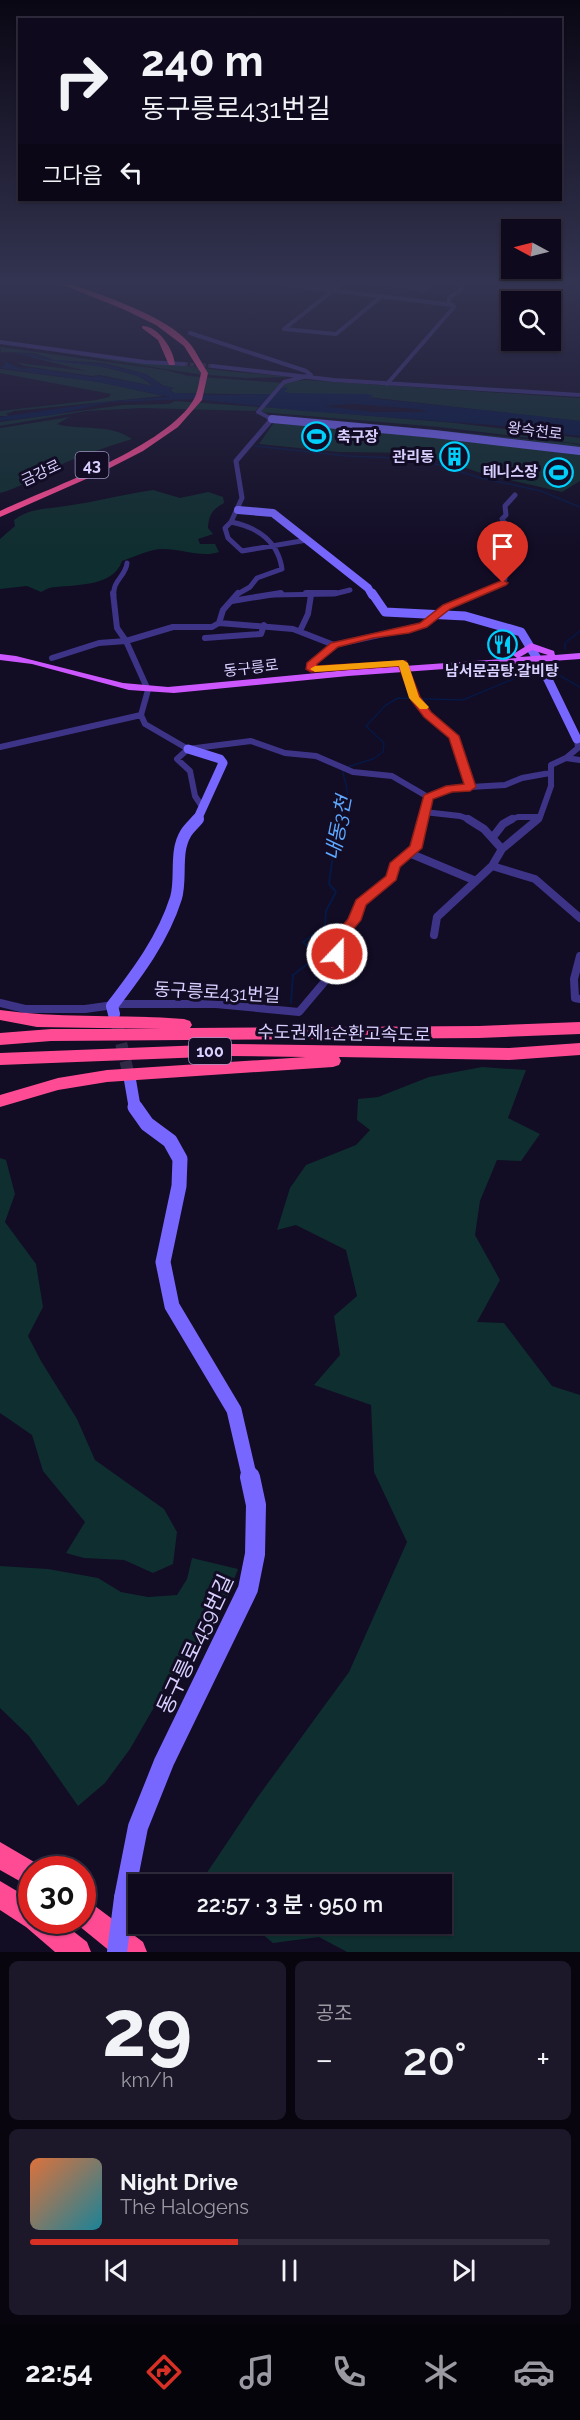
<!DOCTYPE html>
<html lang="ko">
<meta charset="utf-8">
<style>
:root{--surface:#0e091c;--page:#1c1729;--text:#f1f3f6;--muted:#9b9aa3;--line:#2e2a3b;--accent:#d93025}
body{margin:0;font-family:Raleway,"Noto Sans KR",sans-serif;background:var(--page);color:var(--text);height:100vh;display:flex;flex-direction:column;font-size:22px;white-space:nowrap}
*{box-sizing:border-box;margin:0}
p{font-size:20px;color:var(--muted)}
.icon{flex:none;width:33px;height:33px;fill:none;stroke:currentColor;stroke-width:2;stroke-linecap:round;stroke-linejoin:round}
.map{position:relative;height:1952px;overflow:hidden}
.details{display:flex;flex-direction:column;gap:9px;padding:9px;background:#08050f;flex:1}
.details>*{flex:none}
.top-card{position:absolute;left:18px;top:18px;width:544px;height:183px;border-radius:0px;box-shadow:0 2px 4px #0004,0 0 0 2px var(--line);background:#0e091c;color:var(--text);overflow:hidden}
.needle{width:39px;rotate:277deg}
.buttons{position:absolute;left:501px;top:219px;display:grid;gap:12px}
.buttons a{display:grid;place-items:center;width:60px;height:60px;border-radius:0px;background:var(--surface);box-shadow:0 2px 4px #0004,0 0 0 2px var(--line);font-size:30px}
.speed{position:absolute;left:18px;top:1856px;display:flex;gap:12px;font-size:30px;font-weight:700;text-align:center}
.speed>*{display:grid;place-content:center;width:78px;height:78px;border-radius:50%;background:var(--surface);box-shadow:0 2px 4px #0004,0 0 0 2px var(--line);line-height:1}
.speed .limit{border:9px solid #d22;background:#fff;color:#111}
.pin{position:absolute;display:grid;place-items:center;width:51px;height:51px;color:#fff;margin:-62px -26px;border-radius:50% 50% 50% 0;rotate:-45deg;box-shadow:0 0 6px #0007}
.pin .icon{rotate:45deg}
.me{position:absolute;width:66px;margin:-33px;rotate:22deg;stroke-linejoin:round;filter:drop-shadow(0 0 4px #0008)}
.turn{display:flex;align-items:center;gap:21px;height:126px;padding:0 24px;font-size:27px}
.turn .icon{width:78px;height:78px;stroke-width:2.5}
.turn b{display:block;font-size:42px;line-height:51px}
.then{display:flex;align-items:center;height:57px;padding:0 24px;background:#0003;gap:12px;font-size:22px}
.big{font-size:45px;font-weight:600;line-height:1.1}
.details .card{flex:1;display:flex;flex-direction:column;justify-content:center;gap:9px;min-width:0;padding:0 21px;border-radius:9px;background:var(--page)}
.details .dial{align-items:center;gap:0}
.dial b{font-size:78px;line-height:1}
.song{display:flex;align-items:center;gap:18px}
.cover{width:72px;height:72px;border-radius:9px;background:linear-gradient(135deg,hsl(20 70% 55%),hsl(190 70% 35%))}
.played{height:6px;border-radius:3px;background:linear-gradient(90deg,var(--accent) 40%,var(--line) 40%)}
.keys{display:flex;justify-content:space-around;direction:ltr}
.heat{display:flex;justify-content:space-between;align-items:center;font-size:33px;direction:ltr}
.details .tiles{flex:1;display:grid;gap:9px;grid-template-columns:1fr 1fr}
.card:last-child{grid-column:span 2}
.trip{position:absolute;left:128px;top:1874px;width:324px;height:60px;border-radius:0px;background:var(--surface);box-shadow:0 2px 4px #0004,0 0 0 2px var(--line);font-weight:600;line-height:60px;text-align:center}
.dock{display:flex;height:96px;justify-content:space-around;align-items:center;background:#06040b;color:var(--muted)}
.dock .icon{width:42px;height:42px}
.dock .selected{color:var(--accent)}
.dock b{font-size:27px;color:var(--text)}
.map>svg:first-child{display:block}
.green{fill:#0f2e2f}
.water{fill:#061844;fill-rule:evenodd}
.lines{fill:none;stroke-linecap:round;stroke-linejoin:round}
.stream-far1{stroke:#061844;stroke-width:1.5}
.stream{stroke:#061844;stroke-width:2}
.street-tunnel{stroke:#302946;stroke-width:4;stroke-dasharray:4 2;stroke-linecap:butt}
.secondary-tunnel{stroke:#302946;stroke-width:12;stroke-dasharray:12 6;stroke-linecap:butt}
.street-far3{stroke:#3e3487;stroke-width:4}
.street-far2{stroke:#3e3487;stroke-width:5}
.street-far1{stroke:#3e3487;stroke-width:6}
.street{stroke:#3e3487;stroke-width:8}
.secondary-far4{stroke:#7767ff;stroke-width:8}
.secondary-far3{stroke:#7767ff;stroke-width:9}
.secondary-far2{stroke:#7767ff;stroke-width:12}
.secondary-far1{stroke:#7767ff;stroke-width:15}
.secondary{stroke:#7767ff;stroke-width:20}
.primary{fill:#cd57ff;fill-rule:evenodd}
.highway{fill:#ff4b93;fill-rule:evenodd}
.secondary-bridge{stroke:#7767ff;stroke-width:20}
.route{fill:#d93025;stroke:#8d1f18;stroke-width:1.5}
.slow{fill:#f59e0b}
.labels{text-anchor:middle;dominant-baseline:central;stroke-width:6;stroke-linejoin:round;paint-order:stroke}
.far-street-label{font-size:15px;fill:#d9d0ff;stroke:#120c25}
.far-poi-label{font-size:15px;font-weight:bold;fill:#d9d0ff;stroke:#120c25;text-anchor:end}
.shield{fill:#120c25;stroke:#9d95be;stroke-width:1.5}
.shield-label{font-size:16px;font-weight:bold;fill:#d9d0ff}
.street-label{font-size:18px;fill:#d9d0ff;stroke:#120c25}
.water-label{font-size:20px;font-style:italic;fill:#5ea8ff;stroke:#120c25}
.near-street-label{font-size:21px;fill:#d9d0ff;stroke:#120c25}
</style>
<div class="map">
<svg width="580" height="1952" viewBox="0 0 580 1952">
<rect width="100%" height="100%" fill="#120c25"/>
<path class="green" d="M0,343L226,371L292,377L246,378L197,374Z
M0,347L166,370L188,376L283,383L304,380L580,398V421L358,396L175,393L170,390L174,388L164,386L146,374L104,363L55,360L34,353L1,352Z
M26,356L99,366L139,376L153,386L100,375L92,376L25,366L18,363L87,371Z
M0,369L99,382L163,396L14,411L6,414L9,416H0V411L96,400L109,397L111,394L0,373Z
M175,401L259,407L255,411L142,408L86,411L0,426V422L123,405L169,404Z
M264,407L455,423L580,438V444L439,427L260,412Z
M261,413L568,443L580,445V449L533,441Z
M70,417L57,424C82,431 109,423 132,439C103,448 74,458 47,471C30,480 19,488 0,493V428Z
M275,421L423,434L580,454V481L562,492L484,474L420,453L339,452L259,444Z
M153,490L180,498L208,492L223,497L224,503C212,510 209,514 208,528L213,534L198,539L200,544H215L219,552C202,558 182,549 163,549C150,549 134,557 122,561C113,588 74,584 49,588L41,592L27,586L0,589V539L15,526L14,520C30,508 47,509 66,506C95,502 124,494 153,490Z
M482,1067L526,1070L508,1118L540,1134L521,1161L497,1160L480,1201L475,1235L500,1280L477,1322L504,1323L552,1386L580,1395V1952H347L319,1937L273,1943L249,1923H441V1884L200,1883L257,1798L349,1672L407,1542L374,1472L371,1405L314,1385L340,1355L334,1316L357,1296L346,1250L296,1225L277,1230L290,1188L306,1165L356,1145L370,1130L357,1120L358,1099L378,1097L429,1077Z
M0,1158L6,1160L15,1194L5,1222L36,1264L43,1307L28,1336L41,1361L77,1419L95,1460L164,1509L177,1532L173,1564L153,1573L124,1560L84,1558L66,1553L85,1522L43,1471L32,1435L0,1413Z
M192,1558L238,1569L223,1609L172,1676L130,1749L105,1783L78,1806L29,1736L0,1708V1566L48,1569L98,1578L121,1592L148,1597L177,1595L187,1579Z"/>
<path class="water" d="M11,352L33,354L54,360L104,364L145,374L163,386L173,388L169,390L175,393L222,395L271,394L278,387L288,388L284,392L291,393L368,394L373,396L369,398C439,406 510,412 580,421V436L493,425L303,411L194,399L110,402L53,415L0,421V417L112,401L170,397L98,382L0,368L6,363L0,359L22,369L32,368L93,377L98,376L154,386C128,365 85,366 52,361C39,359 25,355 11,352ZM354,404L418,409L428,412H374L322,406Z"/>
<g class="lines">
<path class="stream-far1" d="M255,446L348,456L419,459L481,478L541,491L580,507
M565,649V643L580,631
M557,674L580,687
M347,767L373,759L383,752L384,743L366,726L386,705L398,698L463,700L532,671
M337,820C339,807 345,806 347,797C349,789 343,778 343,771"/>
<path class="stream" d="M291,1003L293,975L318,956L303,942L325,926L326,911L336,892L329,884L338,819"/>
<path class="street-tunnel" d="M184,364L212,366"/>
<path class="secondary-tunnel" d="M117,1026L130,1080"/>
<path class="street-far3" d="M274,281L304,287L453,305L454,307L387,384
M345,281L284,329L336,334L382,296
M357,281L426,289
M423,291L434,281
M449,304V298L461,290L463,281
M190,333L306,371L311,375L284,382L258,412L272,419
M0,342L145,362L184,364
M212,366L334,380L580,395"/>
<path class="street-far2" d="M231,522L225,528L228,538L242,551L307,540
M114,595C112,581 126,576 127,563
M236,595L250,587L257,578L282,569C278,541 257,527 231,522L242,498L236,461L272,419L269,418
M271,595L334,594L350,590
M475,595L503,583L505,579L496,573C499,564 505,561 513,559C505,549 496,542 499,529L506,525L502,519L506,515L505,506L515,495"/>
<path class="street-far1" d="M306,593H336
M232,601L281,593
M219,623L293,629L334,645
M300,631L308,614L311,595
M205,638L261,634L264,625
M52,658L99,643L126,641L117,628L113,593
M403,663L414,697L428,714L454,736L470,787L450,788L428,797L423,820
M311,669L312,663L334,645L424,625L447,607L479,593
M0,747L141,715
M188,749L145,724L141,715L148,690L126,641L173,627H212L219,623L223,610L238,593
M566,758L578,748L577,739H580
M470,787L505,785L522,778L550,773
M203,808L195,796L190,771L177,759L188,749L251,741L285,753L316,756L353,772L392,776L428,797
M424,812L460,816L471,820
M509,820L518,817H540
M536,820L540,817L551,786V765L566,758L580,760"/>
<path class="street" d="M468,819L484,829L502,849
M493,837L503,824L512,819
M409,853L476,881
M492,866L535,879L580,918
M434,935L437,917L492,866L502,849L538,819
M580,956L574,979L575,998L580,999
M0,1003L25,1009H85L121,1004H216L299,1012L337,967V941L354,920L361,903L391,877L395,866L416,848L423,819"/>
<path class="secondary-far4" d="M272,419L434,434L580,451
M238,510L273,513L368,588L372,595"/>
<path class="secondary-far3" d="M372,593L385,612L465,616L521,632L541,665L577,739
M188,749L220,759L223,763L197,820"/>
<path class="secondary-far2" d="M114,1014L112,1006C138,972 163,939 176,898C182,878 174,852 186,833C189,828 194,824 198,819
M130,1080L135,1109"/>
<path class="secondary-far1" d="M135,1107L147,1124L170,1141L180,1159L179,1186L163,1262L172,1306L234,1410L250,1479"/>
<path class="secondary" d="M124,1898L138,1827L164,1762L248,1589L255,1554L256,1505L250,1477"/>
<path class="primary" d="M531,643L554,651L555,655L580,653V659L348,676L174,693L129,690L32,664L0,660V654L16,656L123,683L168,687L348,670L517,658L513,655L515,653ZM532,650L548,655H549L520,657Z"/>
<path class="highway" d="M53,281H62C98,294 167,315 191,345C197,353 202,364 208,373L202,400L178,427L143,451L102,472L0,517V511C49,488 168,446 194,399C198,392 199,381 201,373L184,346L156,325L123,309Z
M142,326C159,326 174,350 175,365H169L158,340L142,328Z
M0,1010C61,1019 123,1014 184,1019L190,1021L192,1025L190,1028L479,1026L580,1022V1034L479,1038L51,1041L0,1045V1033L51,1029H162L37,1027L0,1020Z
M580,1043V1055L509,1060L339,1057L341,1061L339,1065L333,1067L107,1082L58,1090L0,1107V1095L58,1078L107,1070L306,1057L230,1056L0,1065V1053L230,1044L509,1048Z
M0,1842L41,1866L43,1869H32V1888L0,1870Z
M0,1881L32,1900V1920H59L87,1942L91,1952H55L26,1927L0,1910Z
M82,1899L91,1903L143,1942L147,1952H111L73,1921L82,1920Z"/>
<path class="secondary-bridge" d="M117,1952L124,1898"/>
</g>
<linearGradient id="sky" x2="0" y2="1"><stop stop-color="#0a0714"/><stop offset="0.51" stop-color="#333451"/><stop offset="1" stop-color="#333451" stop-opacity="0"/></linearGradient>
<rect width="580" height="554" fill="url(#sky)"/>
<path class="route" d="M503,580L508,583L506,585L450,609L427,627L409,633L373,638L338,647L317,664V666L406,661L420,697L431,712L459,736L476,787L470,791L452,792L433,799L422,848L400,867L396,880L366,905L361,920L343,942L342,958H332L330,941L348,919L356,900L386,876L390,863L410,846L424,795L446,786L464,784L449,738L424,717L411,700L399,666L311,672L306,669L307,663L331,643L420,623L443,605Z"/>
<path class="slow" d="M403,660L408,663L419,697L429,707L427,709H420L409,698L399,666L315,672L310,669L315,666Z"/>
<defs>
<symbol id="stadium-ring" viewBox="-11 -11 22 22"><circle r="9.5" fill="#120c25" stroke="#00cefb" stroke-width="1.5"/><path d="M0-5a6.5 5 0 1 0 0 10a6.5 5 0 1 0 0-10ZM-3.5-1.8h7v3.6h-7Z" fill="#00cefb"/></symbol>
<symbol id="building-ring" viewBox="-11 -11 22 22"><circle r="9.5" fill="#120c25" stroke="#00cefb" stroke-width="1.5"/><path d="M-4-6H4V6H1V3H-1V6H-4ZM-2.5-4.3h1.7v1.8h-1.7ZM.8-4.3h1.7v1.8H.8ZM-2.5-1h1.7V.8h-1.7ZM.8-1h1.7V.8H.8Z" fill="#00cefb"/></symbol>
<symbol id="restaurant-ring" viewBox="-11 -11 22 22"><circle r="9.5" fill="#120c25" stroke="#00cefb" stroke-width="1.5"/><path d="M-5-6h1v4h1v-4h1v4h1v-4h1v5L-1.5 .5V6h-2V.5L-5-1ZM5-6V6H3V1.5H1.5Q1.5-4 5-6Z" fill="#00cefb"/></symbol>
</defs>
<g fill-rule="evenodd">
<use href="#stadium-ring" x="300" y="420" width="33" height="33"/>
<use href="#building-ring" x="438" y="440" width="33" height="33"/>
<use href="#stadium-ring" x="542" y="456" width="33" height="33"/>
<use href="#restaurant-ring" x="486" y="628" width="33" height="33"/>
</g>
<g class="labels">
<g class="far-street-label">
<text transform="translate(535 431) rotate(7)">왕숙천로</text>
<text transform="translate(41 473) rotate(-25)">금강로</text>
<text transform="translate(251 668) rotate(-7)">동구릉로</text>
</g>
<g class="far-poi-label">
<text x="337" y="437" text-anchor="start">축구장</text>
<text x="434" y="457">관리동</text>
<text x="538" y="472">테니스장</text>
<text x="502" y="671" text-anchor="middle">남서문곰탕.갈비탕</text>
</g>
<g class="shield">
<rect x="75.5" y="452" width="33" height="26" rx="4.5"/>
<rect x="189" y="1038" width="42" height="26" rx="4.5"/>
</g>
<g class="shield-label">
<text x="92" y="465">43</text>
<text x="210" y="1051">100</text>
</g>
<g class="street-label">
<text transform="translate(217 992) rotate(3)">동구릉로431번길</text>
<text transform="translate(344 1033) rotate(1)">수도권제1순환고속도로</text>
</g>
<g class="water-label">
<text transform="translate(338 828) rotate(-79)">내동3천</text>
</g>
<g class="near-street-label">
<text transform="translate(195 1644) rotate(-65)">동구릉로459번길</text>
</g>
</g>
</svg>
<div class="buttons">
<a><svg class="needle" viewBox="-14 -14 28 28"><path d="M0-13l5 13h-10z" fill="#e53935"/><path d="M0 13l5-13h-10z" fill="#9b9aa3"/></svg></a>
<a><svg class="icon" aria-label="search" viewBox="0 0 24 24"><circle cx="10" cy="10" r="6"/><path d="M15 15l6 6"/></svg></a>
</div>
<div class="speed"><div class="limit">30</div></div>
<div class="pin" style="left:503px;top:583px;background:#d93025"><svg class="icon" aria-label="arrive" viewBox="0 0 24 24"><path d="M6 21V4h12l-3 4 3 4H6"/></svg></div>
<svg class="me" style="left:337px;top:954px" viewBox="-20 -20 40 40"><circle r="17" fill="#d93025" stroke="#fff" stroke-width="3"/><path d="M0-11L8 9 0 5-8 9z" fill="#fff"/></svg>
<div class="trip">22:57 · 3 분 · 950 m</div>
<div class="top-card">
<div class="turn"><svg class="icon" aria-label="right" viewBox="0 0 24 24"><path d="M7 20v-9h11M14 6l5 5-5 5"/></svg><div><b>240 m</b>동구릉로431번길</div></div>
<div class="then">그다음<svg class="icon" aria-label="left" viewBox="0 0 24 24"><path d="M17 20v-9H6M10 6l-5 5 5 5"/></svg></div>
</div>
</div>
<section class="details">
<div class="tiles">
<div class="card dial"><b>29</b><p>km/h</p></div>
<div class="card"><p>공조</p>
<div class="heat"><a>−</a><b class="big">20°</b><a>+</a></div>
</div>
<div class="card">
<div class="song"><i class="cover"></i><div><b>Night Drive</b><p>The Halogens</p></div></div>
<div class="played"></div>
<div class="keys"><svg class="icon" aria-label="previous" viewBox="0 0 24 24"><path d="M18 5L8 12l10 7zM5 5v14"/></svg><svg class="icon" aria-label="pause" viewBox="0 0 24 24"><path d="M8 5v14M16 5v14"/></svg><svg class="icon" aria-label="next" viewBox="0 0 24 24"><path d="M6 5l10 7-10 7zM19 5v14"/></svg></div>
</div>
</div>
</section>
<nav class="dock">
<b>22:54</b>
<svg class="icon selected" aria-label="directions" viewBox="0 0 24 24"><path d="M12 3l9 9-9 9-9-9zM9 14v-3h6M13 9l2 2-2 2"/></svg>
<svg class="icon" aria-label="music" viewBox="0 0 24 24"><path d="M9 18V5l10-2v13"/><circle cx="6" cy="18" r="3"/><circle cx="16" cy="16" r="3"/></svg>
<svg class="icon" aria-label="phone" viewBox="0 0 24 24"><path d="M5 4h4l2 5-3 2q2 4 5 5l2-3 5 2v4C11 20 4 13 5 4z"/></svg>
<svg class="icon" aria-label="climate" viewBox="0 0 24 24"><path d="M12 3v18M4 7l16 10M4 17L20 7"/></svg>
<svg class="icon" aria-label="car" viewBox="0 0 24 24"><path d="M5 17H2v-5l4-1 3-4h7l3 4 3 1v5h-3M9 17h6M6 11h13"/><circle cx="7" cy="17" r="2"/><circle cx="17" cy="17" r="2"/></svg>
</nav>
